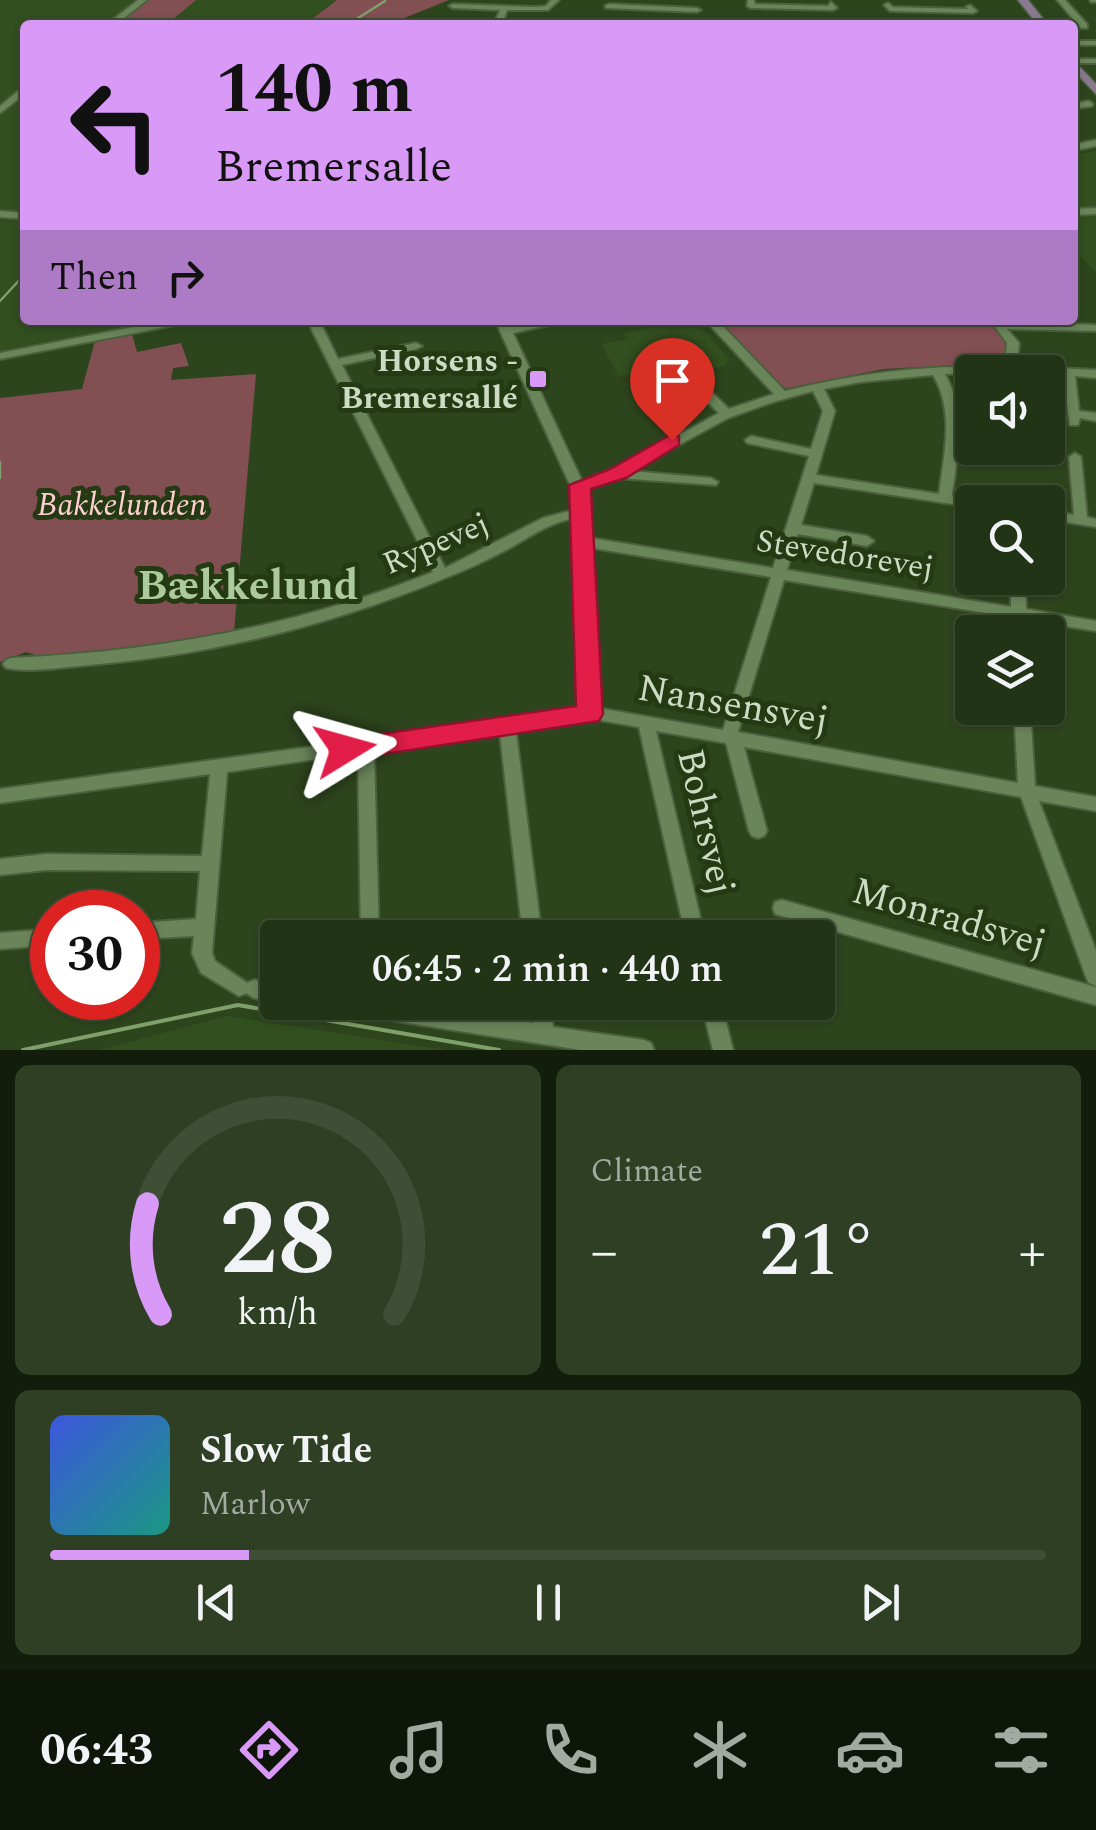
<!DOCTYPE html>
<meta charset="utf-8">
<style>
:root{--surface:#223416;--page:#2e3f23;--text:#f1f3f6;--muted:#a2aaa1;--line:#3f4f35;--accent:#d99af7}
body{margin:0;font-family:Spectral,serif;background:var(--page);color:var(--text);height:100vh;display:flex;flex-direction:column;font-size:38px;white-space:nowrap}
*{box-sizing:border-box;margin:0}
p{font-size:32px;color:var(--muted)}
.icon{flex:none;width:55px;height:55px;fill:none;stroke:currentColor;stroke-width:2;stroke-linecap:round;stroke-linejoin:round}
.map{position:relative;height:1050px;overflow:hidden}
.details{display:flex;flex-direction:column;gap:15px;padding:15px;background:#131d0c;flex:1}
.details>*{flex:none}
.banner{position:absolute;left:20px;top:20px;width:1058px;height:305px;border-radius:10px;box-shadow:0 2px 8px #0004,0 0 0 2px var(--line);background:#d99af7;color:#111;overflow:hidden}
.controls{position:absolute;left:955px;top:355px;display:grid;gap:20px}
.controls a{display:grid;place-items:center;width:110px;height:110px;border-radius:10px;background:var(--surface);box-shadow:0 2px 8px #0004,0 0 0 2px var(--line);font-size:50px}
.speed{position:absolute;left:30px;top:890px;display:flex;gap:20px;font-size:50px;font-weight:700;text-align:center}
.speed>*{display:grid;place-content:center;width:130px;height:130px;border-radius:50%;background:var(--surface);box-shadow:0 2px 8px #0004,0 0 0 2px var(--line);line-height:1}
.speed .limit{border:15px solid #d22;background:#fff;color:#111}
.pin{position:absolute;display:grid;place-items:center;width:85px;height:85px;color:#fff;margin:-102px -42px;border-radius:50% 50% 50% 0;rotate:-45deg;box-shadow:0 0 10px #0007}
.pin .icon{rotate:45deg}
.me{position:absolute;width:110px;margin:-55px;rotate:82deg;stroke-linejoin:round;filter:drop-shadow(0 0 8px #0008)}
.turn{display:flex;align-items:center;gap:35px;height:210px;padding:0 30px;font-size:45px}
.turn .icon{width:130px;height:130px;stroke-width:2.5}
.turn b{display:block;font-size:70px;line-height:85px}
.then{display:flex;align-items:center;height:95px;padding:0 30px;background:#0003;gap:20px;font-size:38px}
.big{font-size:75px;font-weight:600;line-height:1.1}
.details .widget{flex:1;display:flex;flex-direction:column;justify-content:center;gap:15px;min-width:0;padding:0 35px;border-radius:15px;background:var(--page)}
.details .dial{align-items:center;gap:0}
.dial svg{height:260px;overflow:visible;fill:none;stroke:var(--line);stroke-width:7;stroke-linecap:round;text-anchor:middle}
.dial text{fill:var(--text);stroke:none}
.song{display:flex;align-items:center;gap:30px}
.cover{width:120px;height:120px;border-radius:15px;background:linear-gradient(135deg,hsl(230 70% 55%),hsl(170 70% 35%))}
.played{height:10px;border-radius:5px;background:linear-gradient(90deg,var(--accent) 20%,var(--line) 20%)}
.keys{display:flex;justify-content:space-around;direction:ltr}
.heat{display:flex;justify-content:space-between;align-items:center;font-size:55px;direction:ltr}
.details .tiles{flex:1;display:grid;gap:15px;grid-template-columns:1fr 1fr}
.widget:last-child{grid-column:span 2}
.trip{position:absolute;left:260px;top:920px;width:575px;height:100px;border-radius:10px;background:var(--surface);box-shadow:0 2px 8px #0004,0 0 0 2px var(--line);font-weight:600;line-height:100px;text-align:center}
.dock{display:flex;height:160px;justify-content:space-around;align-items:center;background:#0e1509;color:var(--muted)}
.dock .icon{width:70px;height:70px}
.dock .active{color:var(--accent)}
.dock b{font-size:45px;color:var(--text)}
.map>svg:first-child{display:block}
.built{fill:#324f1f}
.green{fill:#824f53}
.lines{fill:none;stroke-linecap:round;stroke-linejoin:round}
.stream-far1{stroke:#7fa06a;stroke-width:2.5}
.stream{stroke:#7fa06a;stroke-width:4}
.minor-casing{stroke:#4b603d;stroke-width:4}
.major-casing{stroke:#4b603d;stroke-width:3}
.minor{fill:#6a855a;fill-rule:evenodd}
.major{fill:#8a7a91;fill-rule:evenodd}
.route{fill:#e11d48;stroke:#92132f;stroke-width:2.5}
.poi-dot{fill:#d99af7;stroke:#233a12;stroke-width:4}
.labels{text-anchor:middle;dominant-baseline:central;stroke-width:10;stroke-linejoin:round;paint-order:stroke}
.poi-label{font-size:32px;font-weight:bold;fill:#ccdbc4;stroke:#233a12;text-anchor:end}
.park-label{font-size:32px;font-style:italic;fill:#feced0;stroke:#233a12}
.street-label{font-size:32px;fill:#ccdbc4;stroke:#233a12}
.near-street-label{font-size:38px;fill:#ccdbc4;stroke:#233a12}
.district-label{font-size:42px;font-weight:bold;fill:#acca9c;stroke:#233a12}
</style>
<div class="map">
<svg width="1096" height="1050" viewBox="0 0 1096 1050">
<rect width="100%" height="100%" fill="#2d451d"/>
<path class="built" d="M0,0H337L304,25H25V212L0,209Z
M1096,151V208L1073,209V184L1078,183L1073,178V155Z
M1096,213V272L1073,249L1080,245L1073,237V215Z
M0,220L25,222V320H167L0,353Z
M681,320H695L730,360L724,366L653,384L643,372L619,376L601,344L628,339L624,333Z
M227,1016L446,1050H99Z"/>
<path class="green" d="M149,0H196L166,25L116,24Z
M337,0H449L387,25H304Z
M716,320H988C1003,332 1008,341 1004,361L996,363L884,369L788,388L781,387Z
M132,334L137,352L181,343L189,366L173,368L171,380L256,374L234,632L194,642L45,658L26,652L0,662V398L82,389L95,341Z"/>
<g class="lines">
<path class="stream-far1" d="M347,25L385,1
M0,301L25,274
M0,462V478"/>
<path class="stream" d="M23,1050L238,1005L499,1050"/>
<defs>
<path id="minor" d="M138,0H147L115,25H106Z
M551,0H559L548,10H507L503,22L499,24L495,22L500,10L453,8L449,6L453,4L535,7L546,6Z
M748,0H754L755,4L828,6L831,2L837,8L833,10L751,8L747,6Z
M1057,0H1065L1087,24V28H1081Z
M1090,0H1096V2H1091Z
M888,3L893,7L968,9L966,7L970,5L977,11L973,13L890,11L884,5Z
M609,4L697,8L701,10L697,12L606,8L605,6Z
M607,22H686L690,24L604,25Z
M1080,41H1096V45H1080Z
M1072,59H1096V63H1072Z
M22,88H25V94L0,113V106Z
M1089,101L1093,104L1092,106L1072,109V104Z
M1096,140V146L1072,151V145Z
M1096,208V214L1072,215V209Z
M0,211L25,213V219L0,217Z
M1072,284L1077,285V289L1072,290Z
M169,320H192L186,323L0,359V353Z
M307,320H319L338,359L416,343L422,346L416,349L342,365L445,568L543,518L577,509L576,498L495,320H507L510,327L543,320H565L563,322L513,333L582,481L629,462L719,413L694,389L692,386L694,383H702L729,409L774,394L705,320H717L785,391C859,372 930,365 1005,366L1007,343L990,320L1096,325V331L1007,329L1019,343L1017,366L1096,370V378L1075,376L1079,411L1096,413V421L1080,418L1078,425H1070L1063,375L1048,374V372L945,374C967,412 957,454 952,496L972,499L978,502H972V507L814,483L801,525L867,536L874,541L867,546L798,534L787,570L1011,607V578H1025L1026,609L1096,621V631L1026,620V632H1012L1011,617L784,580L738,732L1018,783L1014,708H1030L1035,786L1096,797V811L1039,801L1096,951V986L1089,983L1086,977L1021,797L744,747L767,831L764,836L758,838L752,836L749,831L726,743L656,731L705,938H686L639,727L599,720L516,732L542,938H523L500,734L374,751L379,938H361L358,753L227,772L212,953L215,961L247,983L254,980L278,984V1002L254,998L246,993L239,996L201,973L192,953L194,936L138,939V923L196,919L200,871L47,870L0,875V859L47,854L202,856L210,774L0,803V789L582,710L577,518C551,521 530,537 508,549C487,560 466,570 445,578C332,625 211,655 89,665C63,667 31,673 6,668L3,664L6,660L11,658C156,652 298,626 433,572ZM933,375C955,412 944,453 939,494L816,475L835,411L824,389L861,382ZM813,391L823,411L811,449L751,436L745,440L747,443L809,456L773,568L591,538L590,498L585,488L617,478L716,485L718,482L711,478L631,471L728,418L773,402ZM592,548L771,577L723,730L598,708Z
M1075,453L1081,457L1087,517L1096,519V527L1048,519V511L1074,515L1069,457Z
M782,900L1096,987V1005L782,916L775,914L773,908L775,902Z
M52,929V945L0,949V933Z
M321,1002H395L533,1023L531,1002H551L553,1027L644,1040L651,1043L654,1050H581L331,1011L324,1008Z
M701,1002H721L733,1050H713Z"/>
<path id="major" d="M1018,0H1028L1048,25H1038Z
M1072,59L1096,84V94L1072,69Z"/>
</defs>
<use href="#minor" class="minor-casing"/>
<use href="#major" class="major-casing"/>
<use href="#minor" class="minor"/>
<use href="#major" class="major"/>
</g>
<path class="route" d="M672,434L679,436V445L626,478L591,489L603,714L599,721L345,760L335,757L331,749L335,742L345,739L576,706L569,485L610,469Z"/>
<rect class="poi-dot" x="528" y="369" width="20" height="20" rx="5"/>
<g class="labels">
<g class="poi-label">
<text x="518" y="361">Horsens -<tspan x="518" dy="37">Bremersallé</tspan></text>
</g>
<g class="park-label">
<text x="122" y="505">Bakkelunden</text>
</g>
<g class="street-label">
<text transform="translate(436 544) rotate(-23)">Rypevej</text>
<text transform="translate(845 555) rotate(9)">Stevedorevej</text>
</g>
<g class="near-street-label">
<text transform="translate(733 705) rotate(10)">Nansensvej</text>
<text transform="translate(705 822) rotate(77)">Bohrsvej</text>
<text transform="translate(949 918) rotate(16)">Monradsvej</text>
</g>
<g class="district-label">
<text x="248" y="586">Bækkelund</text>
</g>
</g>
</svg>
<div class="controls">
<a><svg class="icon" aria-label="sound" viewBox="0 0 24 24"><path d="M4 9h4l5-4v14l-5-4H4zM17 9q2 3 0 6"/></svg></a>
<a><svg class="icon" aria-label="search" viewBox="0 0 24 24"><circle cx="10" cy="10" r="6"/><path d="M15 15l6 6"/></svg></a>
<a><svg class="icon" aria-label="layers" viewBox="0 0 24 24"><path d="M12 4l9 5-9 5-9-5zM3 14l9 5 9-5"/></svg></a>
</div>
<div class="speed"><div class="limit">30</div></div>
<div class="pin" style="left:672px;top:440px;background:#d93025"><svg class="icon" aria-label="arrive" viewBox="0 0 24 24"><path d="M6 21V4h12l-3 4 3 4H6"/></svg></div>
<svg class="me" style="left:345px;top:749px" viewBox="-20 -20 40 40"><path d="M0-17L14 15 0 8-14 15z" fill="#e11d48" stroke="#fff" stroke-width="4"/></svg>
<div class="trip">06:45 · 2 min · 440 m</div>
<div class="banner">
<div class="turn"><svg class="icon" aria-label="left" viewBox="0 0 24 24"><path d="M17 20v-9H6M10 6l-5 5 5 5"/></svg><div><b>140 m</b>Bremersalle</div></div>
<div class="then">Then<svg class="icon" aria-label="right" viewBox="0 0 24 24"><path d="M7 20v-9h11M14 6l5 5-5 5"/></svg></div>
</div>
</div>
<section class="details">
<div class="tiles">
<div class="widget dial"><svg viewBox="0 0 100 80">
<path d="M14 69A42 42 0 1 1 86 69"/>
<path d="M14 69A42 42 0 0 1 10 35" stroke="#d99af7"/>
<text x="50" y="56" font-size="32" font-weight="700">28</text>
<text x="50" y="72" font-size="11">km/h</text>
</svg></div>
<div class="widget"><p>Climate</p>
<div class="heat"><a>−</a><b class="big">21°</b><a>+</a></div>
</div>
<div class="widget">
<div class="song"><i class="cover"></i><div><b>Slow Tide</b><p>Marlow</p></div></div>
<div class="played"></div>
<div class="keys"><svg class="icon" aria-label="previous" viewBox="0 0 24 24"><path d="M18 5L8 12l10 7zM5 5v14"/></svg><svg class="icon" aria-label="pause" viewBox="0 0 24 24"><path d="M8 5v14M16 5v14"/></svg><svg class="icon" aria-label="next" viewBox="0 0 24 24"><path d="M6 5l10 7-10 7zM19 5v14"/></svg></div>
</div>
</div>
</section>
<nav class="dock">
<b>06:43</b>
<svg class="icon active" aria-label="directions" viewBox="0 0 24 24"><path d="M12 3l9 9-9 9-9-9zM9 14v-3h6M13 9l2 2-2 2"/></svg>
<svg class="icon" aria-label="music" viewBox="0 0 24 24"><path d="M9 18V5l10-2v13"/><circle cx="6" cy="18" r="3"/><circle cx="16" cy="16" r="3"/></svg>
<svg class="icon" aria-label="phone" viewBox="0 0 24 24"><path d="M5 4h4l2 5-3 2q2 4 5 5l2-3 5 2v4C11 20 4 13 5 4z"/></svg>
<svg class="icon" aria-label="climate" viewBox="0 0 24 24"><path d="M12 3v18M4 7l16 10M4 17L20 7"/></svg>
<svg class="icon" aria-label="car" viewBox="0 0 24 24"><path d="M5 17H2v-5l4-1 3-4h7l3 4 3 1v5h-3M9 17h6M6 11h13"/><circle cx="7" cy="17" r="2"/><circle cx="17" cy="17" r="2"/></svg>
<svg class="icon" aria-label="filters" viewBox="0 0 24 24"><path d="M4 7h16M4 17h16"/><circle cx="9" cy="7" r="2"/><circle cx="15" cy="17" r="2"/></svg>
</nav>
